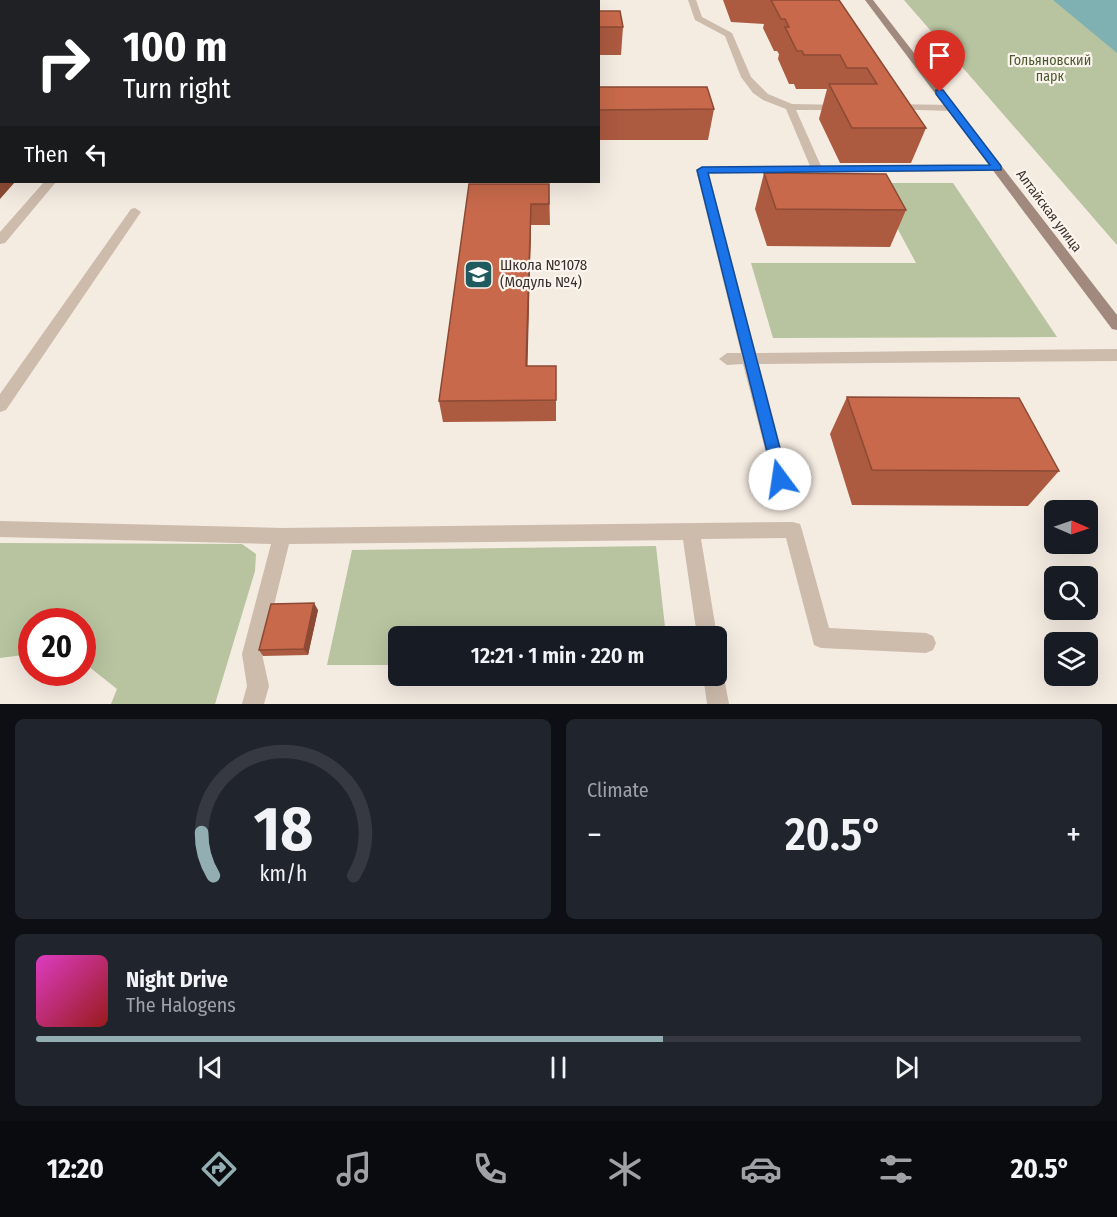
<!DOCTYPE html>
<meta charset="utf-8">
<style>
:root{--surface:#171b24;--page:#20242c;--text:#f1f3f6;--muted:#9ea1a6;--line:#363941;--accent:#92aeb2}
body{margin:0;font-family:"Fira Sans Condensed",sans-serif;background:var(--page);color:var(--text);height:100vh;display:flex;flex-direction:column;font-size:22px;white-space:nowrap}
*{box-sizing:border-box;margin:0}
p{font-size:20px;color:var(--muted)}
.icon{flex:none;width:33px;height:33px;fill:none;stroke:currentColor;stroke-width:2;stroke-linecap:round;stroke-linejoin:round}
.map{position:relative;height:704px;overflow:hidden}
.drawer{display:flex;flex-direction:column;gap:15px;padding:15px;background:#0d0f14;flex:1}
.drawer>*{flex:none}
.hud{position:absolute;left:0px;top:0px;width:600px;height:183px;box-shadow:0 6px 24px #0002;background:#202124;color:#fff;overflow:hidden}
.needle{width:39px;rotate:92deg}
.controls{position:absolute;left:1044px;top:500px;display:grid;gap:12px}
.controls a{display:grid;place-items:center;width:54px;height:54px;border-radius:9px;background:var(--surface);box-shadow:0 6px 24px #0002;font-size:30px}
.speed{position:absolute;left:18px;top:608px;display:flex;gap:12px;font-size:30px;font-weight:700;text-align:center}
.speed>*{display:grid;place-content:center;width:78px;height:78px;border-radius:50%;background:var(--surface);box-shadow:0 6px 24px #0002;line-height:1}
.speed .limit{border:9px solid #d22;background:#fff;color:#111}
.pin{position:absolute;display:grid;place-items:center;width:51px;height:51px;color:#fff;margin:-62px -26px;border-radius:50% 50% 50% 0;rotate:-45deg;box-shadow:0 0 6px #0007}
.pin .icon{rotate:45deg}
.me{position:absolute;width:66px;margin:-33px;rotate:346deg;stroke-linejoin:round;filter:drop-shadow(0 0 4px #0008)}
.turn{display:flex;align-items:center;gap:21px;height:126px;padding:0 24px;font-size:27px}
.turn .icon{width:78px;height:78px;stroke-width:2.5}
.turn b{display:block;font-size:42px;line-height:51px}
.then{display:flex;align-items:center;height:57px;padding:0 24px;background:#0003;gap:12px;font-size:22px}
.big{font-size:45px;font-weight:600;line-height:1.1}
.drawer .widget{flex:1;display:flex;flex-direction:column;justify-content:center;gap:9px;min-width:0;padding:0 21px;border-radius:9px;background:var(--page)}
.drawer .dial{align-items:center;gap:0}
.dial svg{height:156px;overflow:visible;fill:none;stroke:var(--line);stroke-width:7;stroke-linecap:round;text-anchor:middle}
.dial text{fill:var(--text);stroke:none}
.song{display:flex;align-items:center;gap:18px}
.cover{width:72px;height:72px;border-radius:9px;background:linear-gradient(135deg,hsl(310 70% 55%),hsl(0 70% 35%))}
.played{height:6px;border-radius:3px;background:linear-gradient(90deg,var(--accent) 60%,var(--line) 60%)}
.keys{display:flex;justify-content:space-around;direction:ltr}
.heat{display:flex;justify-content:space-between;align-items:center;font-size:33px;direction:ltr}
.drawer .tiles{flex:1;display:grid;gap:15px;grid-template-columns:1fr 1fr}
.widget:last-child{grid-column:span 2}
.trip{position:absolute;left:388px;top:626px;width:339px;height:60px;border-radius:9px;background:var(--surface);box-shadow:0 6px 24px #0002;font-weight:600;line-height:60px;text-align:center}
.dock{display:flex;height:96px;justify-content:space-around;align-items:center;background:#090b0e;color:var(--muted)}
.dock .icon{width:42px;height:42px}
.dock .on{color:var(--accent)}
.dock b{font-size:27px;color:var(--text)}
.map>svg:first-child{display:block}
.green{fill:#b8c4a0}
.water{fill:#7fb0b2}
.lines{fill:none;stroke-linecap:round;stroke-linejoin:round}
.lane{fill:#cdbbac;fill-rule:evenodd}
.secondary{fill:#a18a7d;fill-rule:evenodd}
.wall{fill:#ac5a40}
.shaded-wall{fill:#8c4a34}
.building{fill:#c8694b;stroke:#8c4a34;stroke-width:1.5}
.route{fill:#1a73e8;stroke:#114b97;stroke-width:1.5}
.labels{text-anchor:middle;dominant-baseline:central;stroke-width:4.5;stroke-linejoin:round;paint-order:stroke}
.far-park-label{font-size:14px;fill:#4a5a2e;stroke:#fbf5ee}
.far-street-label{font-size:14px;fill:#3b302b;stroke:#fbf5ee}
.poi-label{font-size:15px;fill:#3b302b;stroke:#fbf5ee;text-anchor:start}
</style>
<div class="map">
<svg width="1117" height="704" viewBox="0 0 1117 704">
<rect width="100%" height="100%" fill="#f4ebe1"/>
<path class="green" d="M904,0H1117V245Z
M873,183H953L1057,337L773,338L751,263H916Z
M0,543L242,544L256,554L255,571L215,704H111L117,689L83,662L82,621H32L31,654L0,658Z
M656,546L666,636H399V665H327L352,550Z"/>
<path class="water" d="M1053,0H1117V53Z"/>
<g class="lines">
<path class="lane" d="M201,0H209L200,2Z
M224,0H232V2H224Z
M688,0H696L702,17L732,33L751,77L768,94L792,104L845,105V109L841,110H796L821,166L997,165L1003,168L997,171L709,173L756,353L1117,349V361L759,364L789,479L786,484L780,486L774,484L743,364L727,365L719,359L727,353H741L696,170L702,167L810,166L786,109L763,100L753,93L741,77L725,36L695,20Z
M892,104L951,105L956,108L951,111L888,109V105Z
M44,182H56L5,243L0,244V232Z
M135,208L141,212L6,410L0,412V394L131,209Z
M0,521L282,528L793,522L800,524L802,530L829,628L926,633L933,636L936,643L933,650L926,653L821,648L814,645L786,538L701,539L717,636V637L697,636L683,540L289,544L262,654L269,686L264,704H242L247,686L242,654L271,544L0,537Z
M717,666L722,667L729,704H707L703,675H717Z"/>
<path class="secondary" d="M865,0H873L1117,315V330L1112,329Z"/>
</g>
<path class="wall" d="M723,0H839L926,128L911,163H840L819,119L827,89H796L794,84H789L778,59L779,54L777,51H774L763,28L764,24L731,22Z
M598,11L623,27L621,55H598Z
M598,87L714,109L708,140H598Z
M764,173L906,210L890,247L767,246L755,209Z
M469,184H549L550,225H531L527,366H556V421L443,422L439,401Z
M847,397L1059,471L1028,506L852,505L830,434Z
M318,610L308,655L263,656L259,650Z"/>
<path class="shaded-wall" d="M2,139V182H15L0,199V140Z
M531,204V225L527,387L526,366Z
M314,603L318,610L308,655L304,649Z"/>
<path class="building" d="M96,0H139L138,2H94Z
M771,0H839L926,128H852L829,84H877L867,68H847L840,55H804L802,51H797L785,27H789L785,19H781Z
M598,11H620L623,27H598Z
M2,85V139L0,140V87Z
M598,87H707L714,109L598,110Z
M764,173L886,174L906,210L776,209Z
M469,184H549V204H531L526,366H556V400L439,401Z
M847,397L1019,398L1059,471L872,470Z
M314,603L304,649L259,650L271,604Z"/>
<path class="route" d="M936,90H943L1001,166V170L708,173L788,479L786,484H775L697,170L702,167L990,165L936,94Z"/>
<defs>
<symbol id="school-square" viewBox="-11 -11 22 22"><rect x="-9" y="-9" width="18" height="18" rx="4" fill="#1f5a5e" stroke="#fbf5ee"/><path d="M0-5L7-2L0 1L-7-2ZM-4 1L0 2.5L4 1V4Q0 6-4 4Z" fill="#fff"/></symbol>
</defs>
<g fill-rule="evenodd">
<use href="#school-square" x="462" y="258" width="33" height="33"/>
</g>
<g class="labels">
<g class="far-park-label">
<text x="1050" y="60">Гольяновcкий<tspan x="1050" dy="16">парк</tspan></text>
</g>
<g class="far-street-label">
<text transform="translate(1049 211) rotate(53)">Алтайская улица</text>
</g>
<g class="poi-label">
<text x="500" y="265">Школа №1078<tspan x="500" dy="17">(Модуль №4)</tspan></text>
</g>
</g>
</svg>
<div class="controls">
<a><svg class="needle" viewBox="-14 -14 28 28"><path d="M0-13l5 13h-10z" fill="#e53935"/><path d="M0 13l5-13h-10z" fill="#9ea1a6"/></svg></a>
<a><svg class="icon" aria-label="search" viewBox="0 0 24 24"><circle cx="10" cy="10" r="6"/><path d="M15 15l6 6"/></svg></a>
<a><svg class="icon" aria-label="layers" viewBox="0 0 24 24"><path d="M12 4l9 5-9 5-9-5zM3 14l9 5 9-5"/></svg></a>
</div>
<div class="speed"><div class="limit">20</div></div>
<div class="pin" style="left:940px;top:92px;background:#d93025"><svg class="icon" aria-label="arrive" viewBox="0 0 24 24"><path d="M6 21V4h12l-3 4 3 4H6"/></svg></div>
<svg class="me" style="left:780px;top:479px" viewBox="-20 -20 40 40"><circle r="19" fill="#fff"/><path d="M0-13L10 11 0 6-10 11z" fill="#1a73e8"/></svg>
<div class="trip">12:21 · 1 min · 220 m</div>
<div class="hud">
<div class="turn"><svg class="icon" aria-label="right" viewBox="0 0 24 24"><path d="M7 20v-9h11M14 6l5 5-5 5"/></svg><div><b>100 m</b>Turn right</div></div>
<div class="then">Then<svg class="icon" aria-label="left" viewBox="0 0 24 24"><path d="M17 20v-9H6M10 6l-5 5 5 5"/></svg></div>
</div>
</div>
<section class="drawer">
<div class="tiles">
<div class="widget dial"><svg viewBox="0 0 100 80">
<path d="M14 69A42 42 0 1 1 86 69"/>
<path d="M14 69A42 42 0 0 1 8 47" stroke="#92aeb2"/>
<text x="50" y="56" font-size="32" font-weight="700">18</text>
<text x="50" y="72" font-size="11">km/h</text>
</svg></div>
<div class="widget"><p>Climate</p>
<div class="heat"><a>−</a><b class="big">20.5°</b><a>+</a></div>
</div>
<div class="widget">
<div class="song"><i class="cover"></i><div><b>Night Drive</b><p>The Halogens</p></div></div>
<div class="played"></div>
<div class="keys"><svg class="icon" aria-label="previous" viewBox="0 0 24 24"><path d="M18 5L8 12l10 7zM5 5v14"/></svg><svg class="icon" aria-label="pause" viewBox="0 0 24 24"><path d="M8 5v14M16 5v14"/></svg><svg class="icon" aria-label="next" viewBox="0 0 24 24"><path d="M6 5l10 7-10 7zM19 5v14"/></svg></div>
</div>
</div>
</section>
<nav class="dock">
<b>12:20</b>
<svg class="icon on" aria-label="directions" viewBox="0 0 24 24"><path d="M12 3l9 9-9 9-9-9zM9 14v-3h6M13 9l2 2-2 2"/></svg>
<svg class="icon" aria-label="music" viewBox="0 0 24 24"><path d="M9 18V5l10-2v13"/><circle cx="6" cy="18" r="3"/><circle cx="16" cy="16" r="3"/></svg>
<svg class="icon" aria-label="phone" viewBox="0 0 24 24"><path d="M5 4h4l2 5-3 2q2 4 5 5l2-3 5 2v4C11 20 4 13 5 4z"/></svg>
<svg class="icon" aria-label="climate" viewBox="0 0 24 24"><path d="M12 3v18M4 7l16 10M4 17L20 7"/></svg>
<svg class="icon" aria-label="car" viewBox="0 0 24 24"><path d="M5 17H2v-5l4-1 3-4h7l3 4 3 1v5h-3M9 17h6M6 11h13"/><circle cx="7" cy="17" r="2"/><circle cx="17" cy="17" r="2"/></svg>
<svg class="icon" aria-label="filters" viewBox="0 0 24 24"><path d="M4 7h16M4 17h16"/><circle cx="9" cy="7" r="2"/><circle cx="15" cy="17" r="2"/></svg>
<b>20.5°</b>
</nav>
